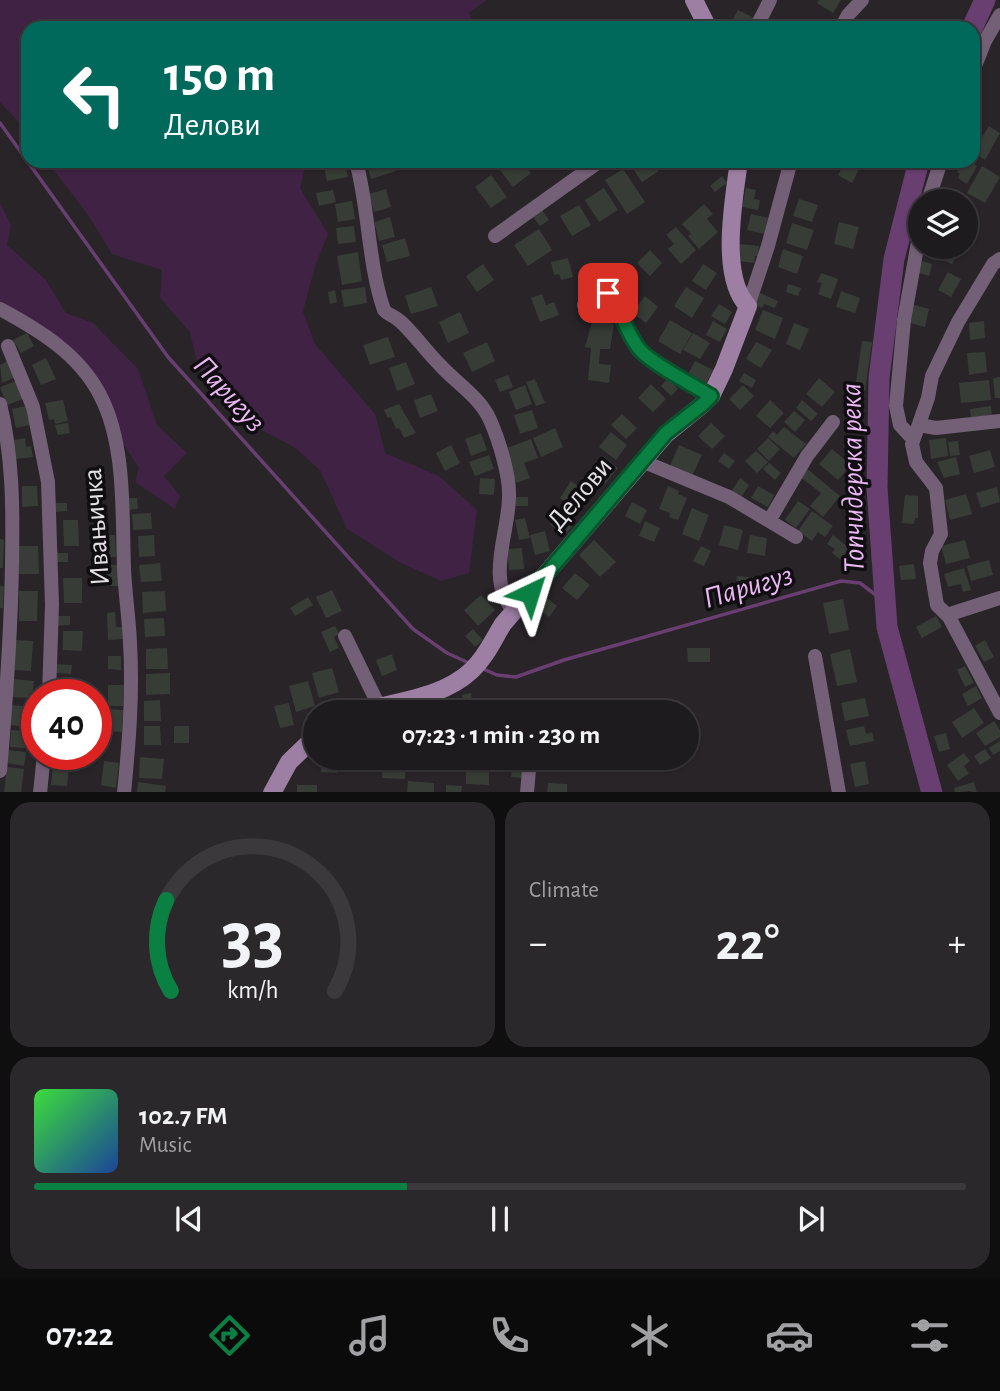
<!DOCTYPE html>
<meta charset="utf-8">
<style>
:root{--surface:#1e1b1e;--page:#2b282b;--text:#f1f3f6;--muted:#a1a1a4;--line:#3c393c;--accent:#0b8043}
body{margin:0;font-family:"Alegreya Sans",sans-serif;background:var(--page);color:var(--text);height:100vh;display:flex;flex-direction:column;font-size:26px;white-space:nowrap}
*{box-sizing:border-box;margin:0}
p{font-size:23px;color:var(--muted)}
.icon{flex:none;width:38px;height:38px;fill:none;stroke:currentColor;stroke-width:2;stroke-linecap:round;stroke-linejoin:round}
.map{position:relative;height:792px;overflow:hidden}
.sheet{display:flex;flex-direction:column;gap:10px;padding:10px;background:#100f10;flex:1}
.sheet>*{flex:none}
.guide{position:absolute;left:21px;top:21px;width:959px;height:147px;border-radius:21px;box-shadow:0 2px 5px #0004,0 0 0 2px var(--line);background:#00695c;color:#fff;overflow:hidden}
.tools{position:absolute;left:908px;top:189px;display:grid;gap:14px}
.tools a{display:grid;place-items:center;width:70px;height:70px;border-radius:50%;background:var(--surface);box-shadow:0 2px 5px #0004,0 0 0 2px var(--line);font-size:35px}
.speed{position:absolute;left:21px;top:679px;display:flex;gap:14px;font-size:35px;font-weight:700;text-align:center}
.speed>*{display:grid;place-content:center;width:91px;height:91px;border-radius:50%;background:var(--surface);box-shadow:0 2px 5px #0004,0 0 0 2px var(--line);line-height:1}
.speed .limit{border:10px solid #d22;background:#fff;color:#111}
.pin{position:absolute;display:grid;place-items:center;width:60px;height:60px;color:#fff;margin:-30px;border-radius:14px;box-shadow:0 4px 10px #0006}
.me{position:absolute;width:77px;margin:-38px;rotate:41deg;stroke-linejoin:round;filter:drop-shadow(0 0 5px #0008)}
.turn{display:flex;align-items:center;gap:24px;height:147px;padding:0 28px;font-size:32px}
.turn .icon{width:91px;height:91px;stroke-width:2.5}
.turn b{display:block;font-size:49px;line-height:60px}
.big{font-size:52px;font-weight:700;line-height:1.1}
.sheet .card{flex:1;display:flex;flex-direction:column;justify-content:center;gap:10px;min-width:0;padding:0 24px;border-radius:21px;background:var(--page)}
.sheet .dial{align-items:center;gap:0}
.dial svg{height:182px;overflow:visible;fill:none;stroke:var(--line);stroke-width:7;stroke-linecap:round;text-anchor:middle}
.dial text{fill:var(--text);stroke:none}
.song{display:flex;align-items:center;gap:21px}
.cover{width:84px;height:84px;border-radius:10px;background:linear-gradient(135deg,hsl(120 70% 55%),hsl(220 70% 35%))}
.played{height:7px;border-radius:4px;background:linear-gradient(90deg,var(--accent) 40%,var(--line) 40%)}
.keys{display:flex;justify-content:space-around;direction:ltr}
.heat{display:flex;justify-content:space-between;align-items:center;font-size:38px;direction:ltr}
.sheet .tiles{flex:1;display:grid;gap:10px;grid-template-columns:1fr 1fr}
.card:last-child{grid-column:span 2}
.trip{position:absolute;left:303px;top:700px;width:396px;height:70px;border-radius:35px;background:var(--surface);box-shadow:0 2px 5px #0004,0 0 0 2px var(--line);font-weight:700;line-height:70px;text-align:center}
.tabs{display:flex;height:112px;justify-content:space-around;align-items:center;background:#0c0b0c;color:var(--muted)}
.tabs .icon{width:49px;height:49px}
.tabs .current{color:var(--accent)}
.tabs b{font-size:32px;color:var(--text)}
.map>svg:first-child{display:block}
.green{fill:#402245}
.lines{fill:none;stroke-linecap:round;stroke-linejoin:round}
.stream{stroke:#693e71;stroke-width:3.5}
.river{stroke:#693e71;stroke-width:21}
.building{fill:#383c37}
.street{stroke:#735f76;stroke-width:14}
.secondary{stroke:#9e7fa4;stroke-width:18}
.route-casing{stroke:#07532c;stroke-width:18}
.route{stroke:#0b8043;stroke-width:12}
.labels{text-anchor:middle;dominant-baseline:central;stroke-width:7;stroke-linejoin:round;paint-order:stroke}
.street-label{font-size:28px;fill:#e4e1e4;stroke:#100e10}
.water-label{font-size:30px;font-style:italic;fill:#ecb8f6;stroke:#100e10}
</style>
<div class="map">
<svg width="1000" height="793" viewBox="0 0 1000 793">
<rect width="100%" height="100%" fill="#282428"/>
<path class="green" d="M0,0H487L469,13L475,28H28V132L0,102Z
M47,161H307L300,188L328,234L315,266L303,312L315,344L375,414L385,453L439,476L477,510L469,573L441,581L401,563L347,529L320,470L294,447L239,418L227,398L198,368L190,332L160,298L162,270L112,254L88,215Z
M0,203L11,225L7,245L45,279L66,313L93,323L138,369L157,425L187,453L164,476L180,496L175,509L135,482L139,468L126,448L115,442L109,415L75,362L0,309Z"/>
<g class="lines">
<path class="stream" d="M0,123L168,357L413,629L447,653L471,664
M481,668L497,675L516,677L564,660L841,581L860,583L885,602"/>
<path class="river" d="M972,28L985,0
M919,161L894,259L879,378L877,488L887,627L932,793"/>
</g>
<path class="building" d="M819,0H841L833,13L817,3Z
M738,10L754,18L749,28L737,25L738,21L733,19Z
M989,126L1000,133L985,160L973,152Z
M323,161H345L348,177L327,181Z
M366,161H392L396,171L371,179Z
M511,161H521L531,173L513,187L500,170Z
M528,161H547L536,170Z
M638,161H653L659,171L642,182L631,166Z
M760,161H776L774,170L759,165Z
M964,161H969L977,166L967,184L958,178L960,174L957,172Z
M845,162L859,169L852,183L838,175Z
M982,166L1000,177L985,203L967,193Z
M623,169L645,202L627,214L605,180Z
M491,175L507,197L491,208L475,187Z
M722,176L727,183L715,192L710,186Z
M604,188L618,210L599,222L585,200Z
M746,188L756,190L754,199L760,200L758,210L742,207Z
M386,189L391,207L374,212L369,194Z
M333,190L336,202L319,206L316,193Z
M799,199L818,205L812,222L793,216Z
M352,201L355,219L338,222L335,204Z
M704,204L713,214L707,219L718,232L699,249L688,236L691,234L682,224Z
M579,205L591,225L572,236L560,216Z
M542,210L549,220L540,226L533,217Z
M751,214L768,218L764,234L747,230Z
M390,217L395,237L379,241L374,222Z
M966,220L980,227L972,244L966,241Z
M839,222L859,227L853,249L834,244Z
M792,223L814,230L807,250L786,243Z
M354,226L356,242L338,244L336,228Z
M676,227L696,250L681,264L668,249L674,244L666,235Z
M539,229L552,250L528,266L514,245Z
M405,238L410,256L387,262L382,245Z
M740,244L759,246L758,256H755L754,263L738,261Z
M937,247H960L952,264L933,255Z
M783,249L803,256L797,274L778,267Z
M650,250L662,263L650,276L637,263Z
M358,252L362,281L342,285L337,256Z
M568,258L573,277L561,280L559,274L554,275L551,262Z
M922,261L932,264L929,276L919,273Z
M483,264L494,280L477,292L466,276Z
M703,264L717,273L706,290L692,281Z
M948,272L961,279L951,297L938,290Z
M821,273L838,279L831,299L818,294L822,283L817,282Z
M788,284L801,288L798,296L786,292Z
M365,287L367,303L344,307L341,290Z
M431,287L438,306L411,314L405,296Z
M686,287L704,298L692,318L674,306Z
M335,290L337,302L330,304L328,292Z
M841,291L860,298L855,313L836,307Z
M760,293L778,301L775,308L764,304L762,308L755,305Z
M542,294L546,305L554,302L559,315L540,322L531,298Z
M645,296L658,307L646,323L632,313Z
M719,304L732,312L725,324L711,316Z
M911,304L929,309L925,327L907,322Z
M763,310L783,318L775,339L755,330Z
M460,312L469,333L448,343L439,322Z
M593,318L614,324L610,349H600L599,364L611,365L609,383L588,380L591,348L585,347Z
M670,320L692,333L680,354L658,341Z
M713,321L727,329L720,342L706,335Z
M984,321L985,338L970,340L969,323Z
M794,323L809,329L800,350L786,344Z
M27,333L34,346L21,353L13,340Z
M693,333L710,343L700,359L683,350Z
M388,337L395,357L370,365L363,345Z
M862,341L872,342L865,391L855,389Z
M487,342L495,361L472,372L463,353Z
M756,342L772,350L761,368L746,359Z
M985,352L987,372L969,375L967,353Z
M46,358L56,379L41,385L32,365Z
M9,360L16,377L2,383L0,365Z
M695,361L713,370L705,386L687,376Z
M406,362L415,384L397,391L389,368Z
M744,373L756,380L752,388L739,381Z
M508,375L513,387L500,392L495,380Z
M1000,377V398H995L993,378Z
M668,378L678,389L671,396L661,386Z
M819,378L835,392L822,407L806,394Z
M535,379L545,403L536,406L526,382Z
M989,380L991,400L961,403L959,383Z
M16,381L23,399L7,405L0,387Z
M651,384L666,399L653,412L638,398Z
M525,385L532,404L516,410L509,392Z
M743,385L754,396L740,410L729,399Z
M431,394L438,411L420,418L414,400Z
M63,400L68,421L55,424L54,419L49,420L45,403Z
M770,400L784,413L770,428L756,416Z
M802,400L818,414L811,421L796,408Z
M399,404L416,433L404,438L399,428L396,429L391,417L388,418L384,410Z
M26,406L30,425L16,428L12,409Z
M991,406L992,417L971,419L970,409Z
M532,410L538,428L520,434L514,415Z
M794,411L805,420L795,432L784,422Z
M622,414L637,428L626,439L611,425Z
M68,423L70,433L58,435L55,425Z
M711,423L725,436L712,449L698,436Z
M784,427L806,444L794,458L768,437L773,431L777,435Z
M555,428L563,447L541,457L533,438Z
M611,432L627,445L616,460L599,447Z
M481,433L487,450L471,456L465,439Z
M25,438L26,447L31,446L33,457L16,459L14,440Z
M768,438L780,449L769,461L757,449Z
M946,438L948,456L931,459L929,440Z
M531,439L538,458L524,463L530,478L516,483L504,449Z
M958,441L960,455L950,456L948,442Z
M451,445L460,463L445,471L436,453Z
M679,445L702,455L692,476L670,466Z
M832,449L851,465L838,480L819,464Z
M990,450L995,467L974,473L969,456Z
M756,451L768,462L757,473L745,461Z
M724,453L735,461L729,469L718,461Z
M489,455L494,469L475,476L469,462Z
M603,456L618,468L605,484L590,472Z
M956,457L960,474L944,478L937,462Z
M769,463L781,473L775,480L763,469Z
M806,468L840,496L823,517L810,506L821,493L799,476Z
M587,474L595,480L588,491L580,485Z
M480,478L495,479L494,495L479,494Z
M740,478L749,485L740,499L731,492Z
M571,481L590,494L579,511L560,498Z
M22,486H37L38,506L22,507Z
M668,486L679,491L678,494L687,498L678,520L669,517L670,513L659,509Z
M758,486L774,495L768,507L751,498Z
M997,487L1000,502L981,508L976,493Z
M966,494L972,514L950,520L945,500Z
M905,495L918,496V518H915L914,524L902,523Z
M516,497H528V506H516Z
M126,498H137L138,509L127,510Z
M798,501L810,509L796,528L785,520Z
M632,502L647,510L640,524L625,516Z
M54,503H67V511L54,512Z
M692,508L709,515L699,541L682,534Z
M812,511L833,526L825,537L818,532L812,541L798,531Z
M151,513L152,529L133,530L132,514Z
M561,514L573,526L563,537L550,524Z
M525,518L530,538L519,540L515,520Z
M63,520H78L79,546H64Z
M645,521L660,528L654,542L639,536Z
M724,525L743,530L738,550L719,545Z
M545,531L550,551L535,555L530,535Z
M103,535H115L116,557L103,558Z
M154,535L155,556L139,557L138,536Z
M750,535L767,538L765,556L747,553Z
M833,535L849,548L841,560L832,553L835,549L827,544Z
M0,539L4,540L3,568H0Z
M594,540L616,562L600,577L579,555Z
M965,540L970,558L946,564L941,546Z
M19,546H38L39,574H19Z
M701,546L711,551L704,566L693,561Z
M522,548L524,569L509,570L507,549Z
M55,553H68V562H55Z
M989,560L993,575L971,581L967,566Z
M160,563L162,581L141,582L139,565Z
M914,564L916,579L901,580L899,566Z
M104,565H119V586H104Z
M964,568L971,590L963,592L961,584L948,587L944,574Z
M575,573L590,585L577,600L562,588Z
M737,576L759,578V589L736,587Z
M63,578H82V603H64Z
M0,586H4L3,608H0Z
M332,590L342,611L326,618L316,597Z
M19,591H38L37,621H19Z
M165,591L166,611L143,613L142,592Z
M542,594L557,606L549,617L534,605Z
M481,595L495,610L478,626L464,610Z
M308,597L313,605L295,616L290,608Z
M843,599L849,630L829,634L823,603Z
M115,612L116,627H122L123,639L108,640L107,613Z
M55,616H70V625L55,626Z
M936,616L942,627L922,638L916,627Z
M164,618L165,636L145,637L144,619Z
M335,626L339,634L334,637L339,648L330,652L321,632Z
M473,629L483,640L475,647L465,636Z
M63,631H83L82,651L63,650Z
M15,640L33,641L31,671L14,670Z
M985,640L994,657L984,662L975,646Z
M167,648L168,669H146V649Z
M687,648H710V662H688Z
M850,649L857,682L837,686L830,654Z
M392,654L397,670L382,676L376,660Z
M108,656H121V670L108,669Z
M55,664L72,665L71,674L55,673Z
M965,666L974,683L965,687L957,670Z
M332,668L339,692L319,698L312,673Z
M170,673V694L146,695V674Z
M59,678L79,679V695H58Z
M13,679L34,681L32,698L11,697Z
M308,681L315,706L296,712L289,686Z
M108,685H124L123,706H108Z
M976,686L982,698L968,706L962,694Z
M471,693L472,700L487,698L489,708L465,712L462,695Z
M458,698L460,711L441,712L439,701Z
M865,698L869,716L845,721L841,703Z
M160,700L161,721H144V701Z
M289,703L294,725L280,728L274,706Z
M12,705L29,707L27,727L10,725Z
M974,708L984,723L962,738L952,722Z
M108,709L123,710L122,732L107,731Z
M994,721L1000,730V737L985,746L976,733Z
M144,726H160L161,745H144Z
M174,726H189V743H174Z
M864,726L866,734L872,732L874,741L850,746L846,730Z
M25,728L37,729L36,739L26,738L25,748L10,747L11,730L25,731Z
M946,733L950,749L939,752L934,736Z
M1000,741V751L993,755L989,748Z
M985,749L991,758L980,765L974,756Z
M8,750L26,752L24,766L7,763Z
M964,753L970,761L964,766L969,773L958,781L947,765Z
M70,754H87V760L69,759Z
M140,757L164,759L162,779L139,778Z
M322,758H338L337,773L321,772Z
M436,758H453V771H436Z
M104,761L119,763L116,788L101,785Z
M865,761L869,784L855,787L850,764Z
M383,762L406,763L405,779L382,778Z
M512,764L524,765L523,778L511,777Z
M53,765L69,767L67,786L51,785Z
M7,767L24,769L21,793H4Z
M466,767L489,768V785L466,784Z
M408,781L434,783V793H407Z
M138,782L166,786L165,793H137Z
M974,782L977,793L969,791L955,793L954,788Z
M548,783L567,784V793H547Z
M297,785H317V793H297Z
M446,785L462,786L461,793H446Z"/>
<g class="lines">
<path class="street" d="M756,28L770,0
M841,28L848,15L862,0
M973,71L985,41L1000,15
M356,161C369,209 368,264 384,310C388,315 395,316 401,322C415,335 426,351 440,365C456,383 480,397 490,420C499,440 510,476 509,497C509,532 485,581 514,611
M928,201L941,161
M495,236L600,161
M1000,259L993,264L958,322L932,376L928,398L912,444L916,462L936,488L941,534L932,551L930,563L937,605L949,617L1000,713
M584,305L606,294L611,295L625,327L640,351L711,396
M748,306L768,246L791,161
M0,309C39,330 79,354 100,395C126,444 122,514 124,568C125,593 129,618 130,643C133,693 129,743 124,793
M8,346L33,407L48,482L52,605L49,695
M0,404C13,457 13,509 12,563C11,633 6,702 0,771
M919,425L936,428L1000,421
M913,439L900,425L896,406L904,320L920,231
M642,461L729,497L796,537
M769,521L807,456L833,422
M947,615L1000,598
M345,636L379,706
M815,656L839,793
M40,793L44,754
M527,793L530,758"/>
<path class="secondary" d="M694,0L708,28
M359,712C396,701 443,698 472,670C486,657 493,640 503,624L666,434L703,404L711,396L724,369L748,306C719,277 734,198 739,161
M272,793L289,762L315,737"/>
</g>
<g class="lines">
<defs>
<path id="route" d="M530,593L666,433L703,404L711,396C693,385 654,365 641,351C626,335 620,305 608,293"/>
</defs>
<use href="#route" class="route-casing"/>
<use href="#route" class="route"/>
</g>
<g class="labels">
<g class="street-label">
<text transform="translate(580 494) rotate(-50)">Делови</text>
<text transform="translate(97 527) rotate(-94)">Ивањичка</text>
</g>
<g class="water-label">
<text transform="translate(229 394) rotate(48)">Паригуз</text>
<text transform="translate(853 478) rotate(-91)">Топчидерска река</text>
<text transform="translate(748 587) rotate(-16)">Паригуз</text>
</g>
</g>
</svg>
<div class="tools">
<a><svg class="icon" aria-label="layers" viewBox="0 0 24 24"><path d="M12 4l9 5-9 5-9-5zM3 14l9 5 9-5"/></svg></a>
</div>
<div class="speed"><div class="limit">40</div></div>
<div class="pin" style="left:608px;top:293px;background:#d93025"><svg class="icon" aria-label="arrive" viewBox="0 0 24 24"><path d="M6 21V4h12l-3 4 3 4H6"/></svg></div>
<svg class="me" style="left:530px;top:593px" viewBox="-20 -20 40 40"><path d="M0-17L14 15 0 8-14 15z" fill="#0b8043" stroke="#fff" stroke-width="4"/></svg>
<div class="trip">07:23 · 1 min · 230 m</div>
<div class="guide">
<div class="turn"><svg class="icon" aria-label="left" viewBox="0 0 24 24"><path d="M17 20v-9H6M10 6l-5 5 5 5"/></svg><div><b>150 m</b>Делови</div></div>
</div>
</div>
<section class="sheet">
<div class="tiles">
<div class="card dial"><svg viewBox="0 0 100 80">
<path d="M14 69A42 42 0 1 1 86 69"/>
<path d="M14 69A42 42 0 0 1 12 29" stroke="#0b8043"/>
<text x="50" y="56" font-size="32" font-weight="700">33</text>
<text x="50" y="72" font-size="11">km/h</text>
</svg></div>
<div class="card"><p>Climate</p>
<div class="heat"><a>−</a><b class="big">22°</b><a>+</a></div>
</div>
<div class="card">
<div class="song"><i class="cover"></i><div><b>102.7 FM</b><p>Music</p></div></div>
<div class="played"></div>
<div class="keys"><svg class="icon" aria-label="previous" viewBox="0 0 24 24"><path d="M18 5L8 12l10 7zM5 5v14"/></svg><svg class="icon" aria-label="pause" viewBox="0 0 24 24"><path d="M8 5v14M16 5v14"/></svg><svg class="icon" aria-label="next" viewBox="0 0 24 24"><path d="M6 5l10 7-10 7zM19 5v14"/></svg></div>
</div>
</div>
</section>
<nav class="tabs">
<b>07:22</b>
<svg class="icon current" aria-label="directions" viewBox="0 0 24 24"><path d="M12 3l9 9-9 9-9-9zM9 14v-3h6M13 9l2 2-2 2"/></svg>
<svg class="icon" aria-label="music" viewBox="0 0 24 24"><path d="M9 18V5l10-2v13"/><circle cx="6" cy="18" r="3"/><circle cx="16" cy="16" r="3"/></svg>
<svg class="icon" aria-label="phone" viewBox="0 0 24 24"><path d="M5 4h4l2 5-3 2q2 4 5 5l2-3 5 2v4C11 20 4 13 5 4z"/></svg>
<svg class="icon" aria-label="climate" viewBox="0 0 24 24"><path d="M12 3v18M4 7l16 10M4 17L20 7"/></svg>
<svg class="icon" aria-label="car" viewBox="0 0 24 24"><path d="M5 17H2v-5l4-1 3-4h7l3 4 3 1v5h-3M9 17h6M6 11h13"/><circle cx="7" cy="17" r="2"/><circle cx="17" cy="17" r="2"/></svg>
<svg class="icon" aria-label="filters" viewBox="0 0 24 24"><path d="M4 7h16M4 17h16"/><circle cx="9" cy="7" r="2"/><circle cx="15" cy="17" r="2"/></svg>
</nav>
